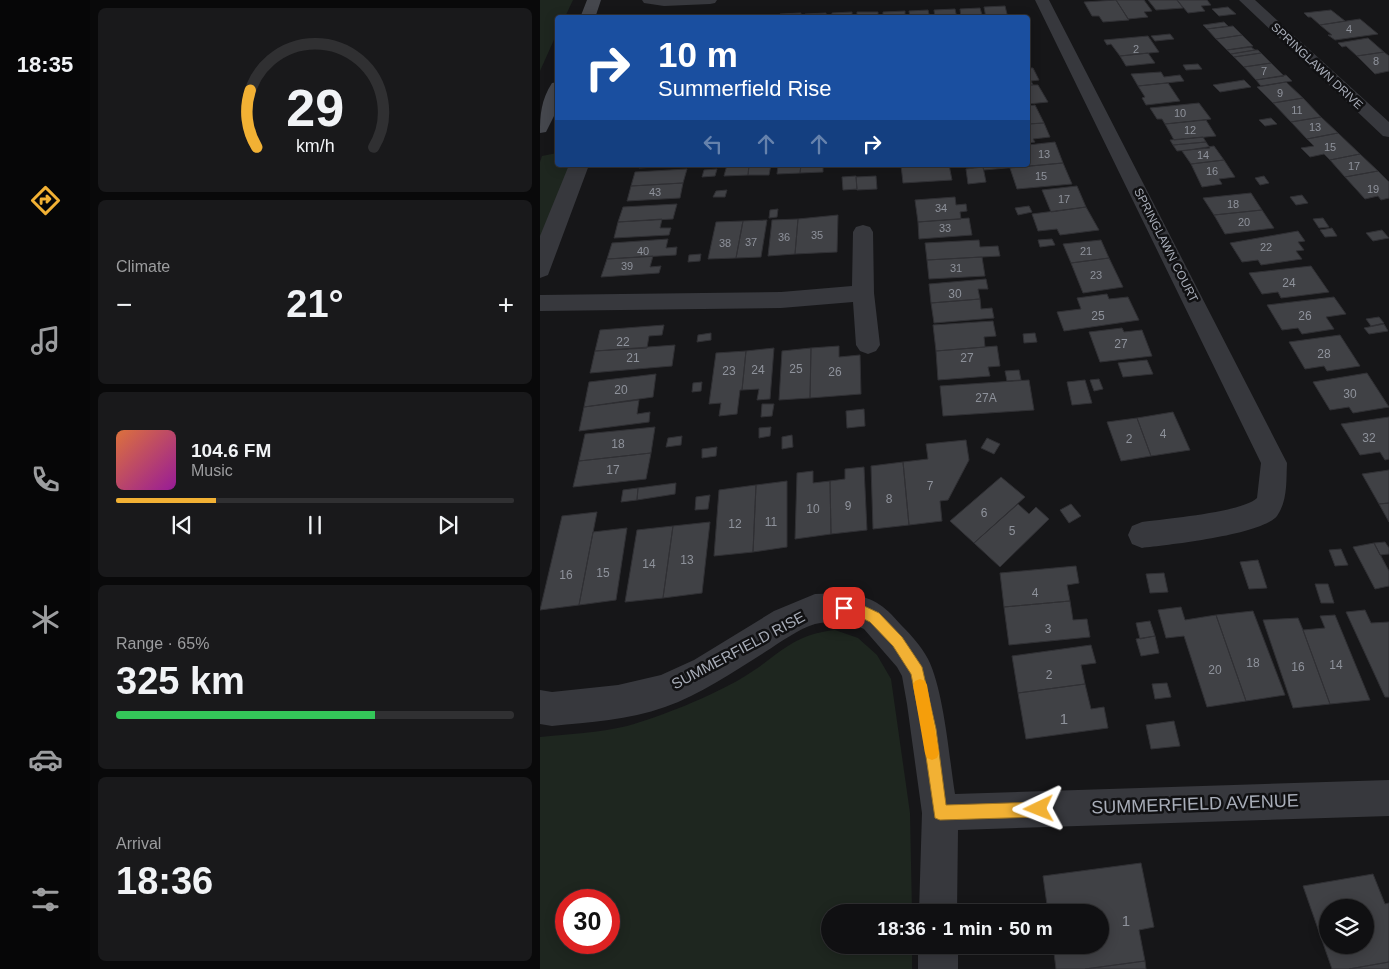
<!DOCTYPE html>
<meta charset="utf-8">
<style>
:root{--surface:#101012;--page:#19191b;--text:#f1f3f6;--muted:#9c9d9f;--line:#303032;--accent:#f2b134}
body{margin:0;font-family:Helvetica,sans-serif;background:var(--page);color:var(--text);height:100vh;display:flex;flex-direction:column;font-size:19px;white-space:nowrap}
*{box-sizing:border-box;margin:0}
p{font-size:16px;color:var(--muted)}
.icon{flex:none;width:28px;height:28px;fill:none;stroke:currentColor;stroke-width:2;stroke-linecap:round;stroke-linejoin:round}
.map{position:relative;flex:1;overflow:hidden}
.sheet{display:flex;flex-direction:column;gap:8px;padding:8px;background:#09090a;width:450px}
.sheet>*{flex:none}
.guide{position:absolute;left:15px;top:15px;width:475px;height:152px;border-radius:5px;box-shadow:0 2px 12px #0003,0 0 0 1px var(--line);background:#1a4fa0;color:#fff;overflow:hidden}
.fabs{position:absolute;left:779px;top:899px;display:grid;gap:10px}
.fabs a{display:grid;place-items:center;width:55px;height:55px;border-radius:50%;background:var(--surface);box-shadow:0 2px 12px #0003,0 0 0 1px var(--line);font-size:25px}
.speed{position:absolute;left:15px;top:889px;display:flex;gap:10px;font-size:25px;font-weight:700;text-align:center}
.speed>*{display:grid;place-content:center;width:65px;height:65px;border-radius:50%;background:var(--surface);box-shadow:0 2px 12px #0003,0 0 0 1px var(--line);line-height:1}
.speed .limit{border:8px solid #d22;background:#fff;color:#111}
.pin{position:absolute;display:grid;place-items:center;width:42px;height:42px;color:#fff;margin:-21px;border-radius:10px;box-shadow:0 2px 8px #0006}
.me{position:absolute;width:55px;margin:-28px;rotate:268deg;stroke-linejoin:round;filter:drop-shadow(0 0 4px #0008)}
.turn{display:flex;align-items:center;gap:18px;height:105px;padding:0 20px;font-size:22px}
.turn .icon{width:65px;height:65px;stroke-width:2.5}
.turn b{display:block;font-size:35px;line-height:42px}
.lanes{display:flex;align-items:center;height:48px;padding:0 20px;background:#0003;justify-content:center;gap:25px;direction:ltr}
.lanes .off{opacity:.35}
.big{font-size:38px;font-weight:800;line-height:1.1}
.sheet .widget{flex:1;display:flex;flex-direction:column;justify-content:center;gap:8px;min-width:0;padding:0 18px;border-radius:8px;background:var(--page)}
.sheet .dial{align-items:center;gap:0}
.dial svg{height:130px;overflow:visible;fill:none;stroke:var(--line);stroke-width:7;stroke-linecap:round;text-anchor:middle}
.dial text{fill:var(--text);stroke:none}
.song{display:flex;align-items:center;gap:15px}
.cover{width:60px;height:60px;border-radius:8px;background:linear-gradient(135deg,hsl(20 70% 55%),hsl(300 70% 35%))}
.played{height:5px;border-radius:2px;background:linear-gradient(90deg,var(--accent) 25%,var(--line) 25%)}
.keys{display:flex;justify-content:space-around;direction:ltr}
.heat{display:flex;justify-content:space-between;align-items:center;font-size:28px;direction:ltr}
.charge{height:8px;border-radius:4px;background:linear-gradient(90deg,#34c759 65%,var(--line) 0)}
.trip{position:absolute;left:281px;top:904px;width:288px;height:50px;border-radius:25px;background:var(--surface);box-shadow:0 2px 12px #0003,0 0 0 1px var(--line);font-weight:800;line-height:50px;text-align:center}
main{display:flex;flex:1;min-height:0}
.dock{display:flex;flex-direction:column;width:90px;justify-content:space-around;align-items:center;background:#060607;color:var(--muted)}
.dock .icon{width:35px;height:35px}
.dock .on{color:var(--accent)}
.dock b{font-size:22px;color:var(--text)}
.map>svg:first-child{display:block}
.green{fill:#1e261f;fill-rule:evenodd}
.building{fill:#404145;stroke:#303034;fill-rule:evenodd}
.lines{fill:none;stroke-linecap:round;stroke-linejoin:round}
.street{fill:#37383d;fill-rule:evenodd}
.secondary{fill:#45474d;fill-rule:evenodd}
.route{fill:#f2b134;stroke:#9d7322}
.slow{fill:#f59e0b}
.labels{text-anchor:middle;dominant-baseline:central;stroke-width:5;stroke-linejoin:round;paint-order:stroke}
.far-number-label{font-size:11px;fill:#8e929b}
.far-street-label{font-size:12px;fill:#a8adb8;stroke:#111113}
.number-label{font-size:12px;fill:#8e929b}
.street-label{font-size:15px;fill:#a8adb8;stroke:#111113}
.near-number-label{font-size:15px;fill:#8e929b}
.near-street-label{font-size:18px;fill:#a8adb8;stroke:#111113}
</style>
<main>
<nav class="dock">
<b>18:35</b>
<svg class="icon on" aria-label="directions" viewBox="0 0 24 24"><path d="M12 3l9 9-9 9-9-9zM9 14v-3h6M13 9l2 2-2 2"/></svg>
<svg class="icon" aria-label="music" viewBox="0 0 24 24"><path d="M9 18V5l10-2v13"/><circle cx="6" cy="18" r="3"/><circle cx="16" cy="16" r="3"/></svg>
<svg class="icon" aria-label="phone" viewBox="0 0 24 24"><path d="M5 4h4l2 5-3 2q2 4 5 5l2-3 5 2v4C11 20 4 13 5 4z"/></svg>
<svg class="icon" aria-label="climate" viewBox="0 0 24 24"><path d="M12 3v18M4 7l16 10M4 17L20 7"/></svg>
<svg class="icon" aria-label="car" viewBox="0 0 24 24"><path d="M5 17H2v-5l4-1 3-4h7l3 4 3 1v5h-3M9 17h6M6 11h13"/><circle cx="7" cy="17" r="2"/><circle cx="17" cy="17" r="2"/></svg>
<svg class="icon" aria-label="filters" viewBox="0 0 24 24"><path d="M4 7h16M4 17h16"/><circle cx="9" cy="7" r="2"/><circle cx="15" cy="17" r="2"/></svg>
</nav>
<section class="sheet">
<div class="widget dial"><svg viewBox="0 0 100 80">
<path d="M14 69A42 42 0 1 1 86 69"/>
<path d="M14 69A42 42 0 0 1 10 34" stroke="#f2b134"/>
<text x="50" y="56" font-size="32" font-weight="700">29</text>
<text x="50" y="72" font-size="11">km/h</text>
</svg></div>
<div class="widget"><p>Climate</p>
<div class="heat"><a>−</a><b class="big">21°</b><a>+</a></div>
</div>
<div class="widget">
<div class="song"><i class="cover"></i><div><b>104.6 FM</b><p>Music</p></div></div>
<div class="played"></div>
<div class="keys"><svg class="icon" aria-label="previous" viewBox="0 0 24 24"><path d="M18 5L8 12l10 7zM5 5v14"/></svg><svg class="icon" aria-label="pause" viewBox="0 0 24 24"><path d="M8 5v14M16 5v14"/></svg><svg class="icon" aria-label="next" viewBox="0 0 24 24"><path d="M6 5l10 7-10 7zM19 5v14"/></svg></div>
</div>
<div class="widget"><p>Range · 65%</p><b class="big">325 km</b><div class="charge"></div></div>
<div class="widget"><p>Arrival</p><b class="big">18:36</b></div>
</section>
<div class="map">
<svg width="849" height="969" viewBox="0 0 849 969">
<rect width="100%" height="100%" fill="#161618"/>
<path class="green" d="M0,0H33L25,17L18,18L17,33L0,71Z
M17,153L18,165H30L0,239V162L2,156Z
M295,630L318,638L337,655L351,679L370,813L372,912H290V945H372V969H0V737C28,734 59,733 87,726C120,717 172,696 202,678C238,657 249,635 295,630ZM26,900H69V942H26Z"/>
<path class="building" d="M576,0L589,20L563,22L559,16H552L544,2Z
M576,0H604L612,11L604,12L608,17L588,19Z
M608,0H637L643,8L616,10Z
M637,0H667L671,5L661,6L665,11L648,13Z
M465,6L468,18H446L444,7Z
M688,7L696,14L679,16L672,9Z
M440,8L443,18H421L420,9Z
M415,9L417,18H395L394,10Z
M388,10L390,18H370L369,11Z
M791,10L805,21L780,25L771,17H768L764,13Z
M365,11V18H343V12Z
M312,12V18H292V13Z
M317,12H338V18H317Z
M261,13L260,18H240V14Z
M286,13V18H265V14Z
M820,19L838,34L795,40L788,35H792L780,25Z
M684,22L688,26L667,29L663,25Z
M693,26L702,35L676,39L667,29Z
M630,34L634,39L615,41L611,36Z
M702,35L713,46L687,50L676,39Z
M608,36L619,52L580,56L571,44L567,45L564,40Z
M828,38L844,52L817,56L806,46L802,47L798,43Z
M711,47L715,50L691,54L687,50Z
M715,50H718L721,53L694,57L691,54Z
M844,52L849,56V71L835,74L817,56Z
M608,53L615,63L586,66L580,56Z
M721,53L731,63L704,67L694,57Z
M731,63L744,76L716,80L704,67Z
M658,64L662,69L646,70L643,65Z
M488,68H493L499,80L491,81L493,85H488Z
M621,72L624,77L640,75L644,81L598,86L591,74Z
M746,75L752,81L721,86L716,80Z
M704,80L711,87L680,92L673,85Z
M746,82L763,98L733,103L717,87Z
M628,83L640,101L606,105L602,98L605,97L598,86Z
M488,85H498L508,102L488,104Z
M763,98L781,117L751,122L733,103Z
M659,103L671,119L625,124L622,119H617L610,108Z
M495,105L504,123L488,124V106Z
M781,117L798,133L767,139L751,122Z
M731,118L737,124L725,126L719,120Z
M666,120L676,136L634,140L625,124Z
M504,123L510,137L493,139L495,142L488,143V124Z
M798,133L820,154L790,160L784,154L770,157L761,148L774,146L767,139Z
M663,137L666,142L633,145L630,140Z
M515,142L523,163L444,170L442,165H488V145Z
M666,142L670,148L637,151L633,145Z
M674,146L684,160L651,164L642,151Z
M820,154L838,171L805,177L790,160Z
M684,160L695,177L679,179L682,184L662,187L651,164Z
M523,163L532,184L477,189L470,168Z
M100,165H149L99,168Z
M187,165H209L208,175L184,176Z
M209,165H231L229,175H208Z
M238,165H261L260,173L237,174Z
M261,165H283V172L260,173Z
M361,165H409L412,180L363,183Z
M443,167L446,182L428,184L426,169Z
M147,169L143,183L91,186L95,172Z
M177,169L175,176L162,177L164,170Z
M838,171L849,182V198L841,200L838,196L825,199L805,177Z
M316,176L317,189L303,190L302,177Z
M336,176L337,189L317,190L316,177Z
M724,176L729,183L720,185L715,178Z
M143,183L140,198L87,201L91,186Z
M537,186L546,207L511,212L502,190Z
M187,190L185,197H173L176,191Z
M711,193L722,210L674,215L663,198Z
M762,195L768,203L756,205L750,197Z
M415,197L416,205L426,204L427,211L420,212L421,219L378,222L375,200Z
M137,204L133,219L78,222L83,207Z
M489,206L492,212L478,215L475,208Z
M546,207L559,230L520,235L517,229L498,231L492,214Z
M238,209L237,217L229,218L230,210Z
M722,210L734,228L685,234L674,215Z
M298,215L297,252L255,254L258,219Z
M429,218L432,235L379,239L378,222Z
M783,218L789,227L779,228L773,219Z
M122,219L120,228H131L129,235L74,238L78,222Z
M258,219L255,254L228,256L232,220Z
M227,220L221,257L196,258L203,221Z
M203,221L196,258L168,259L176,222Z
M792,228L797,236L785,237L780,230Z
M842,230L849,238L833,241L826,233Z
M758,231L765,241L758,242L764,250L756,251L762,259L721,265L718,260L702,262L690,243Z
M128,239L126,248L137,247L136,255L67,259L72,243Z
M512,239L515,245L500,247L498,240Z
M439,240L440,247L458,246L460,256L387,260L385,243Z
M561,240L569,258L531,263L523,244Z
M161,254L160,261L148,262L149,255Z
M113,256L110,267L121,266L119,273L61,277L67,259Z
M442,257L445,276L389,279L387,260Z
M569,258L583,287L543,293L531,263Z
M771,266L789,292L741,298L738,292L722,294L709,273Z
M446,279L448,289H438L440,299L391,303L389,284Z
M567,294L569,299L588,297L599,320L524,331L517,312L541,309L537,298Z
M794,297L806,314L786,317L794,329L762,334L758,328L742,330L727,305Z
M440,299L441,309L452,308L454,318L394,323L391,303Z
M839,317L844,323L831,326L826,319Z
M453,321L456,336L444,337L445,347L396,351L393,325Z
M844,324L848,331L829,334L824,328Z
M124,325L122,335L109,336L107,348L55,351L60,330Z
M582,328L584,332L602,330L612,356L560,362L549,332Z
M171,333V340L157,342L158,335Z
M495,333L497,342L484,343L483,334Z
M800,335L820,366L787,371L784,366L765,369L749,342Z
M135,345L132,366L50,373L55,351Z
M299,346V357L320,355L321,394L270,398L271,348Z
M457,346L460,366L448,367L450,376L398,380L396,351Z
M234,348L230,399L217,400L219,389L202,390L206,351Z
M271,348L270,398L239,400L242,351Z
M206,351L202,390H200L197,414L179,416L181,403L169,404L176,353Z
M607,360L613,374L583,377L578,363Z
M479,370L481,380L467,381L465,371Z
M827,373L849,407L813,413L809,407L790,410L773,382Z
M116,374L113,397L44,407L49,382Z
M559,379L563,389L554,391L550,380Z
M489,380L494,410L403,416L400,386Z
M545,380L552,403L532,405L527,382Z
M162,382L161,391L152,392L153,383Z
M99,400L97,414L110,412L109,422L39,431L44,407Z
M222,404H234L232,416L221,417Z
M324,409L325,426L307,428L306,411Z
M633,412L650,450L611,456L597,418Z
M849,417V459L845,460L840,452L820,455L801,424Z
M597,418L611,456L581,461L567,422Z
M115,427L111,453L39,461L45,434Z
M231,427L230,436L219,438V428Z
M252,435L253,447L242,449V437Z
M142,436L141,445L126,447L128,438Z
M447,438L460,444L454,454L441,448Z
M426,440L429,460L408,500L400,501L402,521L369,525L363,462L388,459L386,444Z
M177,447L176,456L162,458V449Z
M111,453L106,479L33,487L39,461Z
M363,462L369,525L333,529L331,466Z
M324,467L327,530L291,534L290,481L305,479V469Z
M849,470V503L839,504L822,474Z
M273,471V483L290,481L291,534L255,539L257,473Z
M461,477L485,497L434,543L410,521Z
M247,481V547L213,552L216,485Z
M136,483L135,494L97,500L98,488Z
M216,485L213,552L174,556L179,490Z
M98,488L97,500L81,502L83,490Z
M170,495L168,509L155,510L156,497Z
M849,503V522L839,504Z
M478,504L489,514L496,507L509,519L460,567L434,543Z
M531,504L541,516L529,523L520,510Z
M57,512L39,605L0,610L22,516Z
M170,522L162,593L123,598L133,526Z
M133,526L123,598L85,602L97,530Z
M87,528L76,600L39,605L53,532Z
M845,542L849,548V554L840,555L834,543Z
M834,543L849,571V586L835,589L813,547Z
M801,549L808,565L795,566L789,550Z
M718,560L727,588L709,589L700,562Z
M536,566L539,583L527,585L530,601L464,607L460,573Z
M624,573L628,592L610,593L606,574Z
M775,584H788L794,603H781Z
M530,601L533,620L547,619L550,637L469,645L464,607Z
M641,607L645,620L676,615L706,701L667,707L644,636L626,638L618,610Z
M825,610L831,623L849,622V697H845L806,612Z
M713,611L745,695L706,701L676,615Z
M795,615L830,700L790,704L763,630L785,628L780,616Z
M758,618L763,630L790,704L753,708L723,620Z
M610,621L615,636L600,639L596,623Z
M615,636L619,653L601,656L596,639Z
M551,645L556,663L541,665L545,684L478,693L472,656Z
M627,683L631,697L615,699L612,684Z
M545,684L551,709L564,707L568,728L486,739L478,693Z
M634,721L640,746L611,749L606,725Z
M601,863L614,927L599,930L605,961L545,969H516L513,945H560V912H508L503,876Z
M833,874L845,904L849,903V962L809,969H792L763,886ZM788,908H825V945H788Z
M605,961L606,969H545Z
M849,962V969H809Z"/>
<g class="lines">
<path class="street" d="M102,0H177L175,3L170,4L124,6L104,3Z
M495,0H509L747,463C746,481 748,500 737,516C722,535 628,545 602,548L592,544L588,535L592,526L602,522C625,519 703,512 717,498L721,463Z
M699,0H715L849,122V137L843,136Z
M29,165H49L8,275L0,278V236Z
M323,225L330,227L333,232L334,293L340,345L336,351L328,354L320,351L316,345L313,302L241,308L0,311V295L241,292L312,286L313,232L316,227Z
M304,593C334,598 342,603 362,626C372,636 381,646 388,659C404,691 409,757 415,794L849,780V816L418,830L417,912H379L382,813L367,704L362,676L357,667L324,629C311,622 290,620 275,624C258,629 241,642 225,652C193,672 161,694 125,707C88,720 50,722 12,726L0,724V690L12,692L78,685L121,675L154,660L234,611L275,594Z
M378,945H418V969H378Z"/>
<path class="secondary" d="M47,0H61L55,18H40Z
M18,82V108L6,132L0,133C0,115 1,100 12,83Z"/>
</g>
<path class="route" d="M304,602L322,605L339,613L362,637L382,667L396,729L406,805L499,802L504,804L506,809L504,815L499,817L400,820L395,818L382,729L371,674L353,646L330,622L320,617L300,612L298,608L300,604Z"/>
<path class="slow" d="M380,679L385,681L387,685L399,753L397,758L392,760L387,758L385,753L373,685L375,681Z"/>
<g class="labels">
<g class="far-number-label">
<text x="809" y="29">4</text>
<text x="596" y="49">2</text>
<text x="836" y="61">8</text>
<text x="724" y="71">7</text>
<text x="740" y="93">9</text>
<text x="757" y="110">11</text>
<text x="640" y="113">10</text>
<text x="775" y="127">13</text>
<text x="650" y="130">12</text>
<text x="790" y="147">15</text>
<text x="504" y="154">13</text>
<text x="663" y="155">14</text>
<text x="814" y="166">17</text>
<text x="672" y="171">16</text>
<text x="501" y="176">15</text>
<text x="833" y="189">19</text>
<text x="115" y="192">43</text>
<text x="524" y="199">17</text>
<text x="693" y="204">18</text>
<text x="401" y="208">34</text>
<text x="704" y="222">20</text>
<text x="405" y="228">33</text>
<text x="277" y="235">35</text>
<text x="244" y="237">36</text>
<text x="211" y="242">37</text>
<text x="185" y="243">38</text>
<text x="726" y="247">22</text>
<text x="103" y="251">40</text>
<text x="546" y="251">21</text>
<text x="87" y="266">39</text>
<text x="416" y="268">31</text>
<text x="556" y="275">23</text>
</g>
<g class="far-street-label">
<text transform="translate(777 66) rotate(43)">SPRINGLAWN DRIVE</text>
<text transform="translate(626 245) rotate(63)">SPRINGLAWN COURT</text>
</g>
<g class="number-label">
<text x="749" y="283">24</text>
<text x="415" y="294">30</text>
<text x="558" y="316">25</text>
<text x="765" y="316">26</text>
<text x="83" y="342">22</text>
<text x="581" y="344">27</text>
<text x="784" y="354">28</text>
<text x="93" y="358">21</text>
<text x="427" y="358">27</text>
<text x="256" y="369">25</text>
<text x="218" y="370">24</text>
<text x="189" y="371">23</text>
<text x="295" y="372">26</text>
<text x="81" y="390">20</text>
<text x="810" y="394">30</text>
<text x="446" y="398">27A</text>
<text x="623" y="434">4</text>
<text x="829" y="438">32</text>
<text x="589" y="439">2</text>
<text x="78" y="444">18</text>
<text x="73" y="470">17</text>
<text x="390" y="486">7</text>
<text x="349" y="499">8</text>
<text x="308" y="506">9</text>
<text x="273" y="509">10</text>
<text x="444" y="513">6</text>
<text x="231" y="522">11</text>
<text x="195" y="524">12</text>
<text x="472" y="531">5</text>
<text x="147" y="560">13</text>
<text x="109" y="564">14</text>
<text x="63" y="573">15</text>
<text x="26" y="575">16</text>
<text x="495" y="593">4</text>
<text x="508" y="629">3</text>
<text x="713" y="663">18</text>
<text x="796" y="665">14</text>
<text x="758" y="667">16</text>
<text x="675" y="670">20</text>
<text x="509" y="675">2</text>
</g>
<g class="street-label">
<text transform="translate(198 650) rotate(-28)">SUMMERFIELD RISE</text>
</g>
<g class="near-number-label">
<text x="524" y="718">1</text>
<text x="586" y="920">1</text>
</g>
<g class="near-street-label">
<text transform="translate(655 804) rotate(-2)">SUMMERFIELD AVENUE</text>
</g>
</g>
</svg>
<div class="fabs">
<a><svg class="icon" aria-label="layers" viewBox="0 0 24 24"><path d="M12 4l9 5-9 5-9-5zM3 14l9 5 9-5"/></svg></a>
</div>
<div class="speed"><div class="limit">30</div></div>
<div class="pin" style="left:304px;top:608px;background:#d93025"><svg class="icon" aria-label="arrive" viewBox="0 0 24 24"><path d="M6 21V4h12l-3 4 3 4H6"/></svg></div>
<svg class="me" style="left:499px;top:809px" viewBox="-20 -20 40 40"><path d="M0-17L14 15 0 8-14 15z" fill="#f2b134" stroke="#fff" stroke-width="4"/></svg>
<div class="trip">18:36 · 1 min · 50 m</div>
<div class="guide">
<div class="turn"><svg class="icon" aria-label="right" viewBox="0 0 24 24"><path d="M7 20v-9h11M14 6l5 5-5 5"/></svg><div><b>10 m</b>Summerfield Rise</div></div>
<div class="lanes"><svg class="icon off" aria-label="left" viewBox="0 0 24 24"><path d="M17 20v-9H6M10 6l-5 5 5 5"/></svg><svg class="icon off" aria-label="ahead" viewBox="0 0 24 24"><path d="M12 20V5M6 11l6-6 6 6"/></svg><svg class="icon off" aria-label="ahead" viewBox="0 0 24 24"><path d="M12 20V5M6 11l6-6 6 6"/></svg><svg class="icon" aria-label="right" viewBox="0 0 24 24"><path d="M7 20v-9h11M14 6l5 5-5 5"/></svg></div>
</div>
</div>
</main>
